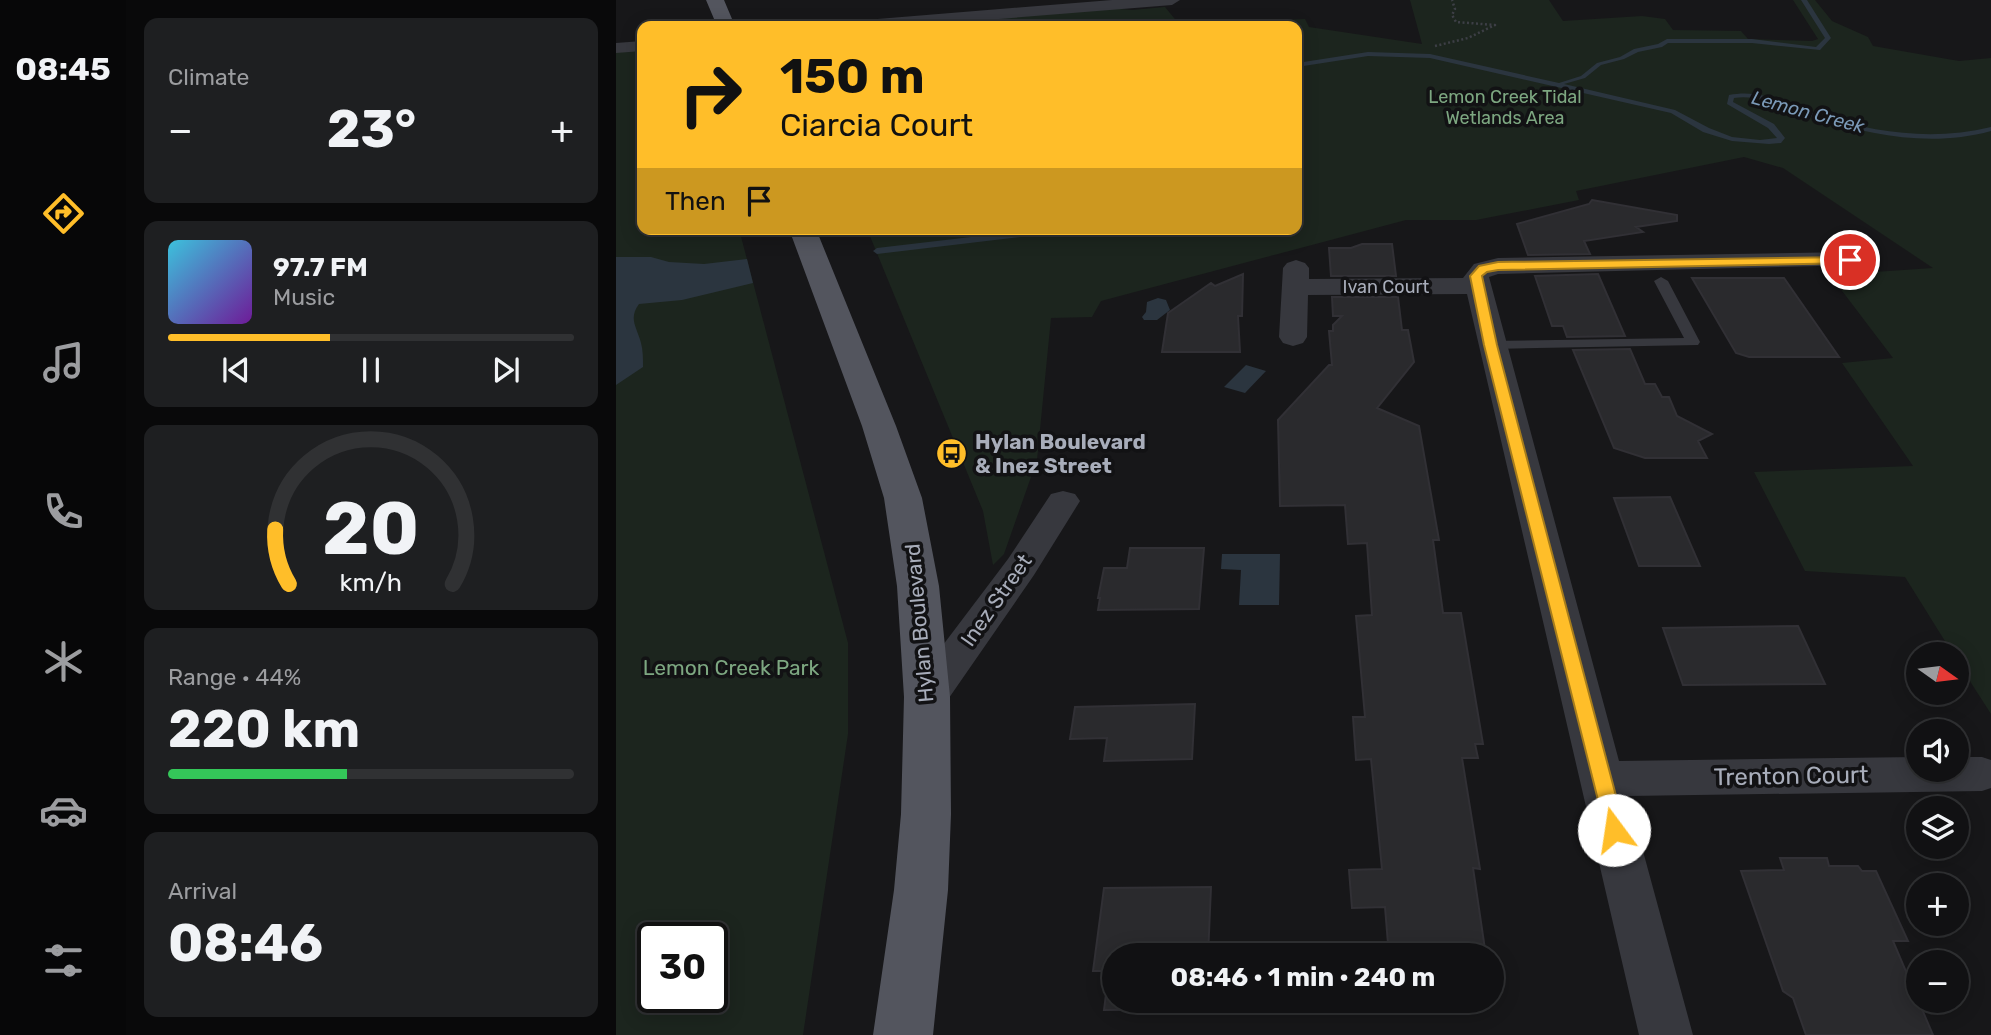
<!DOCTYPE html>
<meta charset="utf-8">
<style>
:root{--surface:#111113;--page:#1e1f21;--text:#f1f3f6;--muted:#9c9da0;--line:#303133;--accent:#ffbe29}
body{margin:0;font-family:Rubik,sans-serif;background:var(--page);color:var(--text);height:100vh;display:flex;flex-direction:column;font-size:26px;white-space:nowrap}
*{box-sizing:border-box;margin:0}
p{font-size:23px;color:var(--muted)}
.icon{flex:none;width:38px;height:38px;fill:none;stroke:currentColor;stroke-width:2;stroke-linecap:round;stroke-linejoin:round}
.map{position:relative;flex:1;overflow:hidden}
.side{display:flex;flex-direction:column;gap:18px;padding:18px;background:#09090a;width:490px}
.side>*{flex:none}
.hud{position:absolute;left:21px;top:21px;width:665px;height:214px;border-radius:14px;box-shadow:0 4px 18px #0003,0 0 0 2px var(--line);background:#ffbe29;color:#111;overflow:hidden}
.needle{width:46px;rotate:104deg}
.controls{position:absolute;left:1290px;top:642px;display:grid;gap:14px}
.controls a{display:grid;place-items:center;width:63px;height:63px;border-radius:50%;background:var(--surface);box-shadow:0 4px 18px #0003,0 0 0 2px var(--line);font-size:35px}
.speed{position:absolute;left:21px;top:922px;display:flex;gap:14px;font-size:35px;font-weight:700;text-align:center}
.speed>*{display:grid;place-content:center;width:91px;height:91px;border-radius:50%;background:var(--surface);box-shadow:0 4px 18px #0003,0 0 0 2px var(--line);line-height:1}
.speed .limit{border:4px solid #111;border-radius:10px;background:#fff;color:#111}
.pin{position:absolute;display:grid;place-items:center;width:60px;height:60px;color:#fff;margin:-30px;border:4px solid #fff;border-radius:50%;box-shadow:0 2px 7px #0007}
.me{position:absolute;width:77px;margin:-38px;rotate:346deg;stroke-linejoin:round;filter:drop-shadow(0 0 5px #0008)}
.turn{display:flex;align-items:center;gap:24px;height:147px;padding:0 28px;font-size:32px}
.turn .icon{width:91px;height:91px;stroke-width:2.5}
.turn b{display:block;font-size:49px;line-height:60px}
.then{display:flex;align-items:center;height:66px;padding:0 28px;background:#0003;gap:14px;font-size:26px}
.big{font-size:52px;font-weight:700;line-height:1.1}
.side .card{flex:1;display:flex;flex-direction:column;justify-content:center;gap:10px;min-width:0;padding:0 24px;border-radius:14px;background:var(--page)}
.side .dial{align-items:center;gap:0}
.dial svg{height:182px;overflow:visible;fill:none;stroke:var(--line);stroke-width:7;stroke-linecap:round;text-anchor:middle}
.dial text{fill:var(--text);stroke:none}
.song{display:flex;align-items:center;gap:21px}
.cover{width:84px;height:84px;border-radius:10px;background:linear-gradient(135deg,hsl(190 70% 55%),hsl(280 70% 35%))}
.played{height:7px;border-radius:4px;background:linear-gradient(90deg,var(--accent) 40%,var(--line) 40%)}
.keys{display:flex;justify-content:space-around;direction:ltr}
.heat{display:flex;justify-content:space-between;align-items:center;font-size:38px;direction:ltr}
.charge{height:10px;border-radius:5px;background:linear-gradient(90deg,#34c759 44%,var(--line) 0)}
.trip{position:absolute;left:486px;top:943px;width:402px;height:70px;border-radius:35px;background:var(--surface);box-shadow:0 4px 18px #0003,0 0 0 2px var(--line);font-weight:700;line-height:70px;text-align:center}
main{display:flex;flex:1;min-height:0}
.tabs{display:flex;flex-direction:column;width:126px;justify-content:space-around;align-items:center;background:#070708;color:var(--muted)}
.tabs .icon{width:49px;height:49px}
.tabs .on{color:var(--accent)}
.tabs b{font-size:32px;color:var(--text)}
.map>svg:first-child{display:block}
.green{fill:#1c251e;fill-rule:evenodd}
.water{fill:#2b353f}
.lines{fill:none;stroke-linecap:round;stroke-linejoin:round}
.stream{fill:#2b353f;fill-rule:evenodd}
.building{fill:#2a2a2d;stroke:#313035;stroke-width:2}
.path{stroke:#3d3f46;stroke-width:2.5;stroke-dasharray:2 2.5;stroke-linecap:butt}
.service{fill:#37383e;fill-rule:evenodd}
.minor{fill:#37383e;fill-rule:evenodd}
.primary{fill:#53555e;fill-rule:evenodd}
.route{fill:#ffbe29;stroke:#a67c1b;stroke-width:2}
.labels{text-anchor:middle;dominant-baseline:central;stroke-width:7;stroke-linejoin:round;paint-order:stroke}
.far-park-label{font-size:18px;fill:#7da781;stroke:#121214}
.far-street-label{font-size:18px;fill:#a8adba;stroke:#121214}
.far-water-label{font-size:19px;font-style:italic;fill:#7b9ab8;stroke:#121214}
.poi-label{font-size:21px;font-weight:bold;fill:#a8adba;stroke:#121214;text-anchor:start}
.street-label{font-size:21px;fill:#a8adba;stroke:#121214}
.park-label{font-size:21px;fill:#7da781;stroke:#121214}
.near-street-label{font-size:24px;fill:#a8adba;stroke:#121214}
</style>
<main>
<nav class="tabs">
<b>08:45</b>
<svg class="icon on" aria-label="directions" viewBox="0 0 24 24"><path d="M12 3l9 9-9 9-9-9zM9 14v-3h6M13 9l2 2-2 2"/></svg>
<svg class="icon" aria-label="music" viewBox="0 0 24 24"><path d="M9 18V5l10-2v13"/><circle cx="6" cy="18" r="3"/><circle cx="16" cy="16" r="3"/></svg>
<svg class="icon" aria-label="phone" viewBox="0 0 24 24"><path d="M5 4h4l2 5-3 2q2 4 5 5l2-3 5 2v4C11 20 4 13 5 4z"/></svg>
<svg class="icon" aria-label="climate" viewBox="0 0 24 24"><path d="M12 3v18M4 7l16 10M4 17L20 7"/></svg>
<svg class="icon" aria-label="car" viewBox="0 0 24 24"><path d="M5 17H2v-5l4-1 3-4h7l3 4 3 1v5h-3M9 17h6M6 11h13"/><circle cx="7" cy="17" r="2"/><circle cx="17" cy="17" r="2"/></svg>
<svg class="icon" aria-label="filters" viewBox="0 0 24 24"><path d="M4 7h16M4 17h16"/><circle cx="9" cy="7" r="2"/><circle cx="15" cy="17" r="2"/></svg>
</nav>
<section class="side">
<div class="card"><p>Climate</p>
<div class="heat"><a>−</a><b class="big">23°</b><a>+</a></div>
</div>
<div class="card">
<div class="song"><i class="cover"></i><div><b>97.7 FM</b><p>Music</p></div></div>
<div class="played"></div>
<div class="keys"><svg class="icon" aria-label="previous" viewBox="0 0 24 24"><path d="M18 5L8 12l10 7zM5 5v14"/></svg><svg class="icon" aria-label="pause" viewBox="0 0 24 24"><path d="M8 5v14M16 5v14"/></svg><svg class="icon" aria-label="next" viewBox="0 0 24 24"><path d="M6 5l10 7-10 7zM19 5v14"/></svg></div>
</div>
<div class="card dial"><svg viewBox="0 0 100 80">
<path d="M14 69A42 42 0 1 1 86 69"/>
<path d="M14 69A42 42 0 0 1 8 45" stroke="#ffbe29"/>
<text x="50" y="56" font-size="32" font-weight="700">20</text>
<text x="50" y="72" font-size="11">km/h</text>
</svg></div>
<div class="card"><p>Range · 44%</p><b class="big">220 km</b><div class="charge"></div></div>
<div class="card"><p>Arrival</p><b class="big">08:46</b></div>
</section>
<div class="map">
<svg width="1375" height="1035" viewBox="0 0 1375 1035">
<rect width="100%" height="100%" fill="#171719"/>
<path class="green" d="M794,0H933L947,21L1026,16L1049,19L1057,30L1125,31L1132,39L1196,41L1202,39L1177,0H1199L1216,21L1252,37L1257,46L1343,61L1375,58V714L1341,661L1340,654H1337L1289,577L1189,571L1138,472L1297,466L1226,363L1277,358L1214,275L1317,268L1167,168L1128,157L960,191L963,200L860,220H790L485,301L476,317L435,318L421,460L388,554L377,565L367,511L251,229H681V26H298L492,8L516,10L549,7L563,24L689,19L693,27L806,44Z
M26,50V229H123L232,643V734L187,1035H0V52ZM37,938H96V998H37Z"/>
<path class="water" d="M0,257H35L53,262L88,264L131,259L137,283L66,300L23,304C12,319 21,327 25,343C27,350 27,359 27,367L0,385Z
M542,298L550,300L554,310L541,320H528L526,317L530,312L531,302Z
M630,365L650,371L629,393L608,387Z
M606,554H664L663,605H623L625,570L605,569Z"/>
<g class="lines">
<path class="stream" d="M1185,0H1191L1215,38L1204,50L1136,43H1052L1046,47L1022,52L1008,59L985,65L969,78L948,84L1059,110L1093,128L1116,137L1144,140L1161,138L1152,128L1111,104L1113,95C1147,88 1174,106 1206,116C1261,133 1318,141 1375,127V131C1317,147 1257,136 1200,118C1172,110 1148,94 1118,98L1117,102L1158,124L1169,138L1165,143L1153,144L1116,141L1087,132L1055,113L814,58L752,56L681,67V63L752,52L814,54L943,83L965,76L981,63L1004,57L1018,49L1042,44L1051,39H1136L1200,47L1209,38Z
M423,229H451L447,232L261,254L257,251L261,248Z"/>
</g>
<path class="building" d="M976,200L1061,215V221L1020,227L1027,232L968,241L974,254L912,255L901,224L973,204Z
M746,244H776L780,276H715L713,248H735Z
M627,274L626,316H622L624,352H546L552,313L595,283L599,286Z
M982,274L1009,336L951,337L947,326H936L919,276Z
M1076,278H1168L1223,357H1133L1120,353Z
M716,297H782L786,330H792L798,362L761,408L803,426L823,540H817L827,613H845L867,744H859L862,758H846L864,869L857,868L870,956H773L769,907L736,908L733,870L766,869L755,759L740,760L737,717H749L740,616L756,615L751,543L732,544L729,505L664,506L662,420L713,365H716L713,331H717V325L726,316H717Z
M1014,349L1029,384H1039L1046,397H1053L1061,416L1096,434L1082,441L1091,458H1029L998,448L957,350Z
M1054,497L1084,566H1023L998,498Z
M514,548H588L583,609L482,610L484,598H482L488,568H511Z
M1182,626L1209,684L1067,685L1047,628Z
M579,704L576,759L488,761L491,738L454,739L459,707Z
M1164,858H1211L1213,866H1242L1246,871H1260L1292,941H1277L1317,1035H1190L1177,998L1167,991L1125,871L1168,870Z
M595,887L592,956H499V1001H589V1009L488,1010L493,971H477L488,888Z"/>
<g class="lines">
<path class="path" d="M819,46L852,38L879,25L840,22L836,15L839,9L836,0"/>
<path class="service" d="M1045,277L1052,281L1084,342L1082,345L875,349L868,345L875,341L1068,338L1038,281Z"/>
<path class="minor" d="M496,0H564L556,5L296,26H229L237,21Z
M26,41V51L0,53V43Z
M1234,252L1243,255L1247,260L1243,265L882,274L873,277L1003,761L1302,757V770H1340V757H1366L1375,760V788L1366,791L1012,796L1077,1035H1023L851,294L692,295L691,337L687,343L677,346L667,343L663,337L667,268L671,263L680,260L689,263L693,268V279L847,278L858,264L882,258Z
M447,491L459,494L464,501L418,575L326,708L311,712L296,708L290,697L296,686L392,559L435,494Z"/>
<path class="primary" d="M90,0H108L119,26H101Z
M173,229H200L280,426L306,498L323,586L334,697L335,814L332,890L317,1035H257L278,890L285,814L288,697L281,586L268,498L246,426Z"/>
</g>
<path class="route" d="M1234,257L1238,258V263L882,270L871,272L866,276L881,345L1009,830L1006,836L998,839L991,836L868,345L854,276L863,266L882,262Z"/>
<defs>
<symbol id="bus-disc" viewBox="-11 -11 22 22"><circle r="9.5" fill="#ffbe29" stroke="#121214"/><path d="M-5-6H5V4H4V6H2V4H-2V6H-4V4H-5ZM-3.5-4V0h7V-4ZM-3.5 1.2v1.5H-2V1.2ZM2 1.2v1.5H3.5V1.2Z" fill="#111"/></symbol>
</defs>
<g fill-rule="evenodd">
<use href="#bus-disc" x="318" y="436" width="35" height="35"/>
</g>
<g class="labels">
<g class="far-park-label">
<text x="889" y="97">Lemon Creek Tidal<tspan x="889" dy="21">Wetlands Area</tspan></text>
</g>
<g class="far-street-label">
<text x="770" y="287">Ivan Court</text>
</g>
<g class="far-water-label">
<text transform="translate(1192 112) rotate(15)">Lemon Creek</text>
</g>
<g class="poi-label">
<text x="359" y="441">Hylan Boulevard<tspan x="359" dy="24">&amp; Inez Street</tspan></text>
</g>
<g class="street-label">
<text transform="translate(380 600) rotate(-55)">Inez Street</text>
<text transform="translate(303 623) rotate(-95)">Hylan Boulevard</text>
</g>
<g class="park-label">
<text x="115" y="667">Lemon Creek Park</text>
</g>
<g class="near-street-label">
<text transform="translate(1175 776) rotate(-1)">Trenton Court</text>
</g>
</g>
</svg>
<div class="controls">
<a><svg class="needle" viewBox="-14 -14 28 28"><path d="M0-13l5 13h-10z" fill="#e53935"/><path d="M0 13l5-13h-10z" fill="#9c9da0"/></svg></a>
<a><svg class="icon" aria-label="sound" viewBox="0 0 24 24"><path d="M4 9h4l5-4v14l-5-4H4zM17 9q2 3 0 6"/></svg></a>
<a><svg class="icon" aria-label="layers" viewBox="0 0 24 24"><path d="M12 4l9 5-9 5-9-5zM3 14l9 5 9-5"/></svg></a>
<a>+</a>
<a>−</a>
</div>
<div class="speed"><div class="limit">30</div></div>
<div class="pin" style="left:1234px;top:260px;background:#d93025"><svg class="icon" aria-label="arrive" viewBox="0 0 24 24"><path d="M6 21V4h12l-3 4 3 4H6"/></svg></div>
<svg class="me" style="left:998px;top:830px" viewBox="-20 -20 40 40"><circle r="19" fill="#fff"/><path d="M0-13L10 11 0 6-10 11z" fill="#ffbe29"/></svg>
<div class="trip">08:46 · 1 min · 240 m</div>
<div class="hud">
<div class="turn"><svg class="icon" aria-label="right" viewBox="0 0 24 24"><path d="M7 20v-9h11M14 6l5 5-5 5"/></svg><div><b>150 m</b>Ciarcia Court</div></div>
<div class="then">Then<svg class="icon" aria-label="arrive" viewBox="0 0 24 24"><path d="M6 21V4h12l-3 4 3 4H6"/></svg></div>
</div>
</div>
</main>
